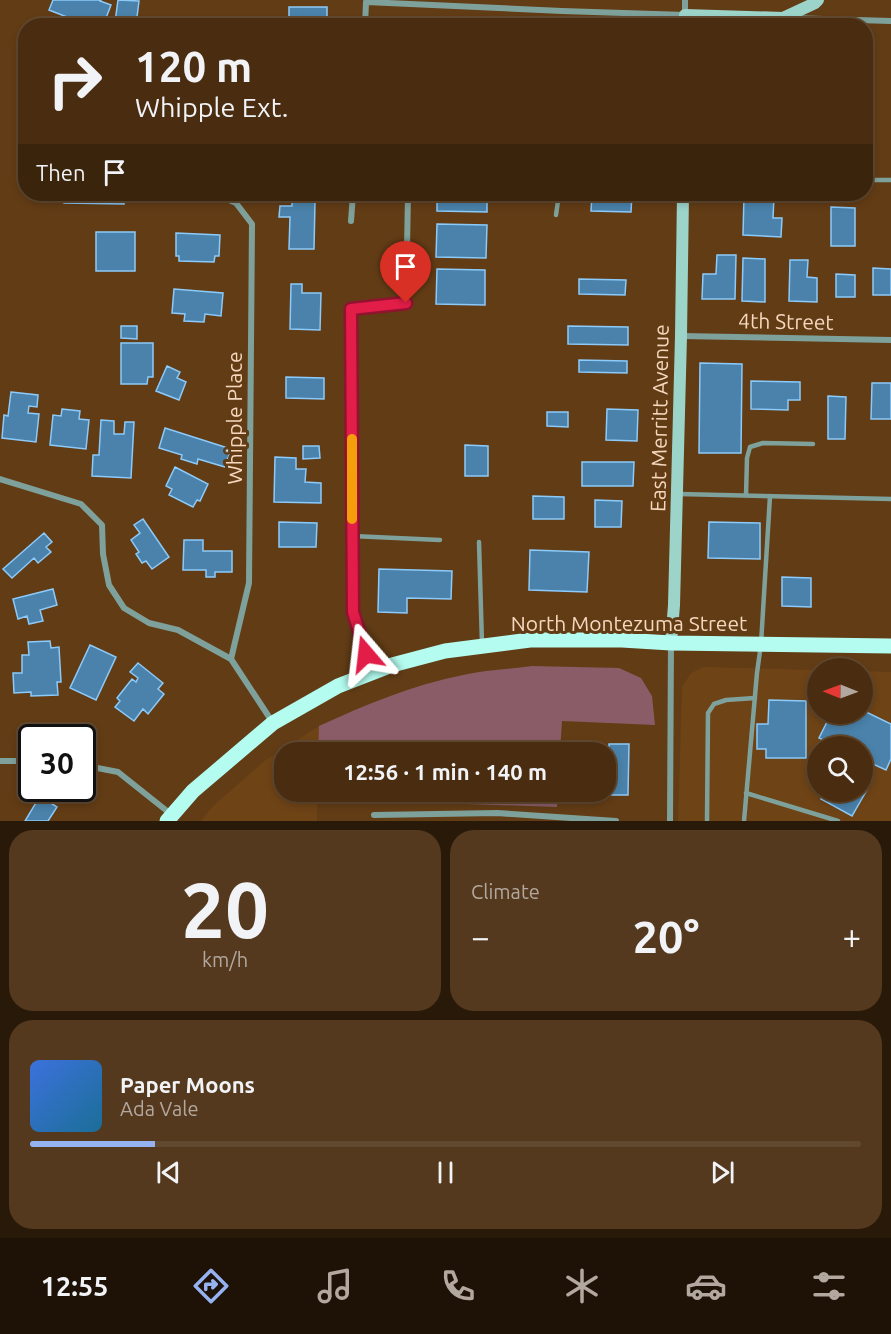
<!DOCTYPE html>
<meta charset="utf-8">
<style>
:root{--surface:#4a2d10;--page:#54391e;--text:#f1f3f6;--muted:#b2a89f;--line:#614930;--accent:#95b2f1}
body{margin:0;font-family:Ubuntu,sans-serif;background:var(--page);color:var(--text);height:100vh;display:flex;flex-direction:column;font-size:22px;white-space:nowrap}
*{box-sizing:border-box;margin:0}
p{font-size:20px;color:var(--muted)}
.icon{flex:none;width:33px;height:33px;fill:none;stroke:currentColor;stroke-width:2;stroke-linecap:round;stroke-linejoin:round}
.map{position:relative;height:821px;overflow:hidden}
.side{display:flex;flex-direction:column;gap:9px;padding:9px;background:#291909;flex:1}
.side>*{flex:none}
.banner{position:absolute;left:18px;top:18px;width:855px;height:183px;border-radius:24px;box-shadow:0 3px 9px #0003,0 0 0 2px var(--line);background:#4a2d10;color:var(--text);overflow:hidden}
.needle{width:39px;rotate:271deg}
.buttons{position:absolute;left:807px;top:658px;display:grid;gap:12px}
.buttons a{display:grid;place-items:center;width:66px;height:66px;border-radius:50%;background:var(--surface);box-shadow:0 3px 9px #0003,0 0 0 2px var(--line);font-size:30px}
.speed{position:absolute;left:18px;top:724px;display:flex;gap:12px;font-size:30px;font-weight:700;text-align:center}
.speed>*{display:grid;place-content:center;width:78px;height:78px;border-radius:50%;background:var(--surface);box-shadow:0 3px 9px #0003,0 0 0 2px var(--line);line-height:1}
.speed .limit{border:3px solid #111;border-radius:9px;background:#fff;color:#111}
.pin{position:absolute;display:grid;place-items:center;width:51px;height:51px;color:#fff;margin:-62px -26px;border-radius:50% 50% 50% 0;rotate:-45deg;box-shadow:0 0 6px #0007}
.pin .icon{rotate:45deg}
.me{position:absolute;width:66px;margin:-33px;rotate:343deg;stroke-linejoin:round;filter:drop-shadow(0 0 4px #0008)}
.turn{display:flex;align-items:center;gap:21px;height:126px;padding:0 18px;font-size:27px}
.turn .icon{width:78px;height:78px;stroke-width:2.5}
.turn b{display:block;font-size:42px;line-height:51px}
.then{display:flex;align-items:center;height:57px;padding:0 18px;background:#0003;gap:12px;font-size:22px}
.big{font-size:45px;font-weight:700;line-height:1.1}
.side .widget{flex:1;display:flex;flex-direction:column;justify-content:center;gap:9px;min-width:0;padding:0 21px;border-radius:24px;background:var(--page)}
.side .dial{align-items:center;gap:0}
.dial b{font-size:78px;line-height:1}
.song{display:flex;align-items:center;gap:18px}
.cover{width:72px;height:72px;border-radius:9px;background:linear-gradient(135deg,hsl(220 70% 55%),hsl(200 70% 35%))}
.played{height:6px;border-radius:3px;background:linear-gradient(90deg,var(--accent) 15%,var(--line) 15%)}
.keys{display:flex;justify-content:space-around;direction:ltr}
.heat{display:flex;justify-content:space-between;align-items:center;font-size:33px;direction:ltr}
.side .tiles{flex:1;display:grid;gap:9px;grid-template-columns:1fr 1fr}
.widget:last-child{grid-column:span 2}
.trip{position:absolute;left:274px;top:742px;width:342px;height:60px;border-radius:24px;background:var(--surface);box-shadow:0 3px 9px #0003,0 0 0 2px var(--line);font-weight:700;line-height:60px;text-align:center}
.tabs{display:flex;height:96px;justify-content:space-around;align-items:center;background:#1e1206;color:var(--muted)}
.tabs .icon{width:42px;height:42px}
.tabs .current{color:var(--accent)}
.tabs b{font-size:27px;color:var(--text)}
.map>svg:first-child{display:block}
.built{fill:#6e4316;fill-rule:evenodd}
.green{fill:#8a5c67}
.building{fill:#4a82ab;stroke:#8ccafa;stroke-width:1.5}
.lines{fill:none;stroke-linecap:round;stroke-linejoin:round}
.lane{stroke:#7fa19b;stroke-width:4.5}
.street{stroke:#7fa19b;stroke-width:6}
.secondary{stroke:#9cd4ca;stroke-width:12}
.primary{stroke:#b3fcef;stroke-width:15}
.route-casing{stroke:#92132f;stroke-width:15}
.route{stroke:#e11d48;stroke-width:10}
.slow{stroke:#f59e0b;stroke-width:10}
.labels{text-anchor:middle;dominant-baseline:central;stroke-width:6;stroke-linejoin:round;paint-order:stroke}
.street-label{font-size:21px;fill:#f6d8bf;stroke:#623c15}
</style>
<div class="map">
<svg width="891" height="821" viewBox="0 0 891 821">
<rect width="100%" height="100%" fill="#623c15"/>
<path class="built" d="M703,667L817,670L818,714H862L863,671L891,672V821H678L682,687L691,673ZM818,747H862V792H818Z
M319,726L318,753H285V792H317V821H201L213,806L263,762Z"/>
<path class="green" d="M532,666L619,668L641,678L652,696L655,725L562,721L560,753H318L319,726C365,705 412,685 463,675C485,670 509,669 532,666Z
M317,792H558L557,807L317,799Z"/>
<path class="building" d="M53,0H101L100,1L111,5L103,26H90L49,10Z
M118,0L139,1L136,25L115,22Z
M289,7H327V26H289Z
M64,194H124V204L64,203Z
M437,194H487V212L437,211Z
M592,194H632L631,212L591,211Z
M744,195L774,197L773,218H782L781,237L743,235Z
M292,200L315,201L314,249H289L290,217H279L280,206H292Z
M831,207L855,208V246H831Z
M437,224L487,225L486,258L436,257Z
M96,232H135V271H96Z
M176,233L220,235L219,256H215L214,262L179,261V256H176Z
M717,255H736L735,299H702L703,274H716Z
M743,258L765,259V302L742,301Z
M790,260H808L807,277L817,278V302L789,301Z
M873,268L891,269V295H873Z
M437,269L485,270V305L436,304Z
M836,274L855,275V297H836Z
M579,279L626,280L625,295L579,294Z
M291,284H302V293H321L320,330L290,329Z
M174,289L223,293L221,316L205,314L204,322L184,321L185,314L172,313Z
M121,326H137V339L121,338Z
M568,326L628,327V345L568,344Z
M121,343H153V377H148L147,384H121Z
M579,360L627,361V373L579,372Z
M700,363L742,364L741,453H699Z
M167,366L180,372L177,378L186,382L179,400L156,391Z
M286,377L324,378V399L286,398Z
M751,381L800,382V400H788V410L751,409Z
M872,383H891V419H871Z
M11,392L38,395L37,407L29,406L28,413L39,414L36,442L2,438L4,415L8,416Z
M828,396L846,397L845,439H828Z
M62,409L80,411L79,419L89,420L86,449L50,445L53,415L61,416Z
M607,409L638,410L637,441L606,440Z
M547,412H568V427L547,426Z
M101,420L114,421V434H124L125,422H134L131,478L92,476L93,455H99Z
M165,428L231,449L225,467L198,459L197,464L181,459L182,455L159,448Z
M465,445L488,446V476H465Z
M303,446H319L320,458L303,459Z
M275,457L296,458V469H306L305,482L321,483V503L274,502Z
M582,462H634L633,486H582Z
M175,467L208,484L200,501L197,500L193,507L169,495L172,489L166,486Z
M533,496L564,497V519H533Z
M595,500L622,501L621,527H595Z
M143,519L169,557L152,569L146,561L142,563L136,554L139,552L131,540L140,533L134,525Z
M279,522L317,523L316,547H279Z
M709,522L760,523V559L708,558Z
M44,533L52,542L46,547L51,552L38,563L34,558L12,578L3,569Z
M184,540H203V551H232V572H215V577H206V570H183Z
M530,550L589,552L587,592L529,590Z
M379,569L452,571L451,599L407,598V613L378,612Z
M782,577L811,578V607L782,606Z
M53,589L57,605L40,610L43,621L29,624L27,616L18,619L13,599Z
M50,641L51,648L59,647L61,682H57L58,695L31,696V692L14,693L13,673H22V655H29L28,642Z
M90,645L116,657L96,700L70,688Z
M138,663L163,683L158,689L164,694L148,714L143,709L134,721L115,707L120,701L117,698L132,679L136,682L138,678L130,672Z
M769,700L806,701V758H766V749H757V724H768Z
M862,710L891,724V759L886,770L862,759V747H837L819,738L831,714H862Z
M609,744H629L628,795H608Z
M862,785L868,788L852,816L821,799L825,792H862Z
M53,789H65L59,801L49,796Z
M40,796L57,807L48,821H25Z"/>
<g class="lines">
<path class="lane" d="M624,26L625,13
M866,180H891
M556,215L559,194
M679,494L891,499
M746,496L747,458L750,447L763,443L813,444
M352,536L440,540
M479,542L482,644
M746,793L838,821
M707,821L708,713L714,704L726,700L755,698
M744,821L757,673L761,644L770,496"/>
<path class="street" d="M790,18L891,21
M365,26L366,2L562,11L685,15V0
M215,194L236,203L252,224L249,583L231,659
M351,221L353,194
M681,336L891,340
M0,479L81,504L102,525L103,554L109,585L124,608L149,623L178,630L231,659L273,723
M371,673L353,612L351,309L406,303L408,194
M0,761H32
M82,765L118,772L172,815
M374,815L497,813L616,821
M670,821L671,643"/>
<path class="secondary" d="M685,26V15L783,18L815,3L818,0
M671,643L674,605L681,336L683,194"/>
<path class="primary" d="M167,821L193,791L273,723L338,686L392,665L445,651L530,640H622L671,643L891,646"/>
</g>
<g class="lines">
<defs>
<path id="route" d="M366,654L353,612L351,309L406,303"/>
</defs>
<use href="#route" class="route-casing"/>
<use href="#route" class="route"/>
<path class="slow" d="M352,439V519"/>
</g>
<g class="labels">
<g class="street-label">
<text transform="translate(786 321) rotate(1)">4th Street</text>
<text transform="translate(234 418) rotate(-90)">Whipple Place</text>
<text transform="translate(659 418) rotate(-89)">East Merritt Avenue</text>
<text x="629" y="623">North Montezuma Street</text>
</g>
</g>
</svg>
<div class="buttons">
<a><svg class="needle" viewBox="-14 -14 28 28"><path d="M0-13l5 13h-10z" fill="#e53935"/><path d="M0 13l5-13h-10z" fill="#b2a89f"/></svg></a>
<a><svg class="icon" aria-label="search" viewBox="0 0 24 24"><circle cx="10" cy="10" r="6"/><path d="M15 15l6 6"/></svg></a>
</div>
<div class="speed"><div class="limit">30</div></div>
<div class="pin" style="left:406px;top:303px;background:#d93025"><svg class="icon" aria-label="arrive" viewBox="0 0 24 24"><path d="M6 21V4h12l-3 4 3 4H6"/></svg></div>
<svg class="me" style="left:366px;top:654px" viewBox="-20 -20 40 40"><path d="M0-17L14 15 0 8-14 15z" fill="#e11d48" stroke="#fff" stroke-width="4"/></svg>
<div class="trip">12:56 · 1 min · 140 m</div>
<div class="banner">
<div class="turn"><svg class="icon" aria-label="right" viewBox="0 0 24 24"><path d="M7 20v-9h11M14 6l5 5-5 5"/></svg><div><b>120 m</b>Whipple Ext.</div></div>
<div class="then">Then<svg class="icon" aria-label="arrive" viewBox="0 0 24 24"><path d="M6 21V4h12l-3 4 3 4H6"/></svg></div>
</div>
</div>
<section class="side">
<div class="tiles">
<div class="widget dial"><b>20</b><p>km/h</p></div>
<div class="widget"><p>Climate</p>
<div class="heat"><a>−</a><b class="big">20°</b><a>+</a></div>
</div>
<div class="widget">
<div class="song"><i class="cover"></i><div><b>Paper Moons</b><p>Ada Vale</p></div></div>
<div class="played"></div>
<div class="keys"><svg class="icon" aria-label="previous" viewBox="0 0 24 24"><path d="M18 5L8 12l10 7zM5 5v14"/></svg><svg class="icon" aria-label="pause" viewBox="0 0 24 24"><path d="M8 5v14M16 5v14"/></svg><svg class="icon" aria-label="next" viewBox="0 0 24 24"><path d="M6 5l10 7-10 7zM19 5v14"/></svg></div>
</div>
</div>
</section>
<nav class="tabs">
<b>12:55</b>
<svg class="icon current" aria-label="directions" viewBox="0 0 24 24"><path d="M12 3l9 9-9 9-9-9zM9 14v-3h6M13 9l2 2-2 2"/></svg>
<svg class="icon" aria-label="music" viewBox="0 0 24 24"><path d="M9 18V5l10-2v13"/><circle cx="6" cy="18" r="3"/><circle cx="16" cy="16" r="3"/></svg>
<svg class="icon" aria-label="phone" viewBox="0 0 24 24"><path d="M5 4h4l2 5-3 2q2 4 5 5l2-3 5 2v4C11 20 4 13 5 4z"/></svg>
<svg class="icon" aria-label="climate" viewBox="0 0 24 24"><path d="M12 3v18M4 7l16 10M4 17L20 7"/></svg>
<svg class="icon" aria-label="car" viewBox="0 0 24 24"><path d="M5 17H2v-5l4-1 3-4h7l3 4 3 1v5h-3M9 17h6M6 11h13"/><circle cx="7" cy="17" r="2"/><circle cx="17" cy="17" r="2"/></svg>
<svg class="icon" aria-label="filters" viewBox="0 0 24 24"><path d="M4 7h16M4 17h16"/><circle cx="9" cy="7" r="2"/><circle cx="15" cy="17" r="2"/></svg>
</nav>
